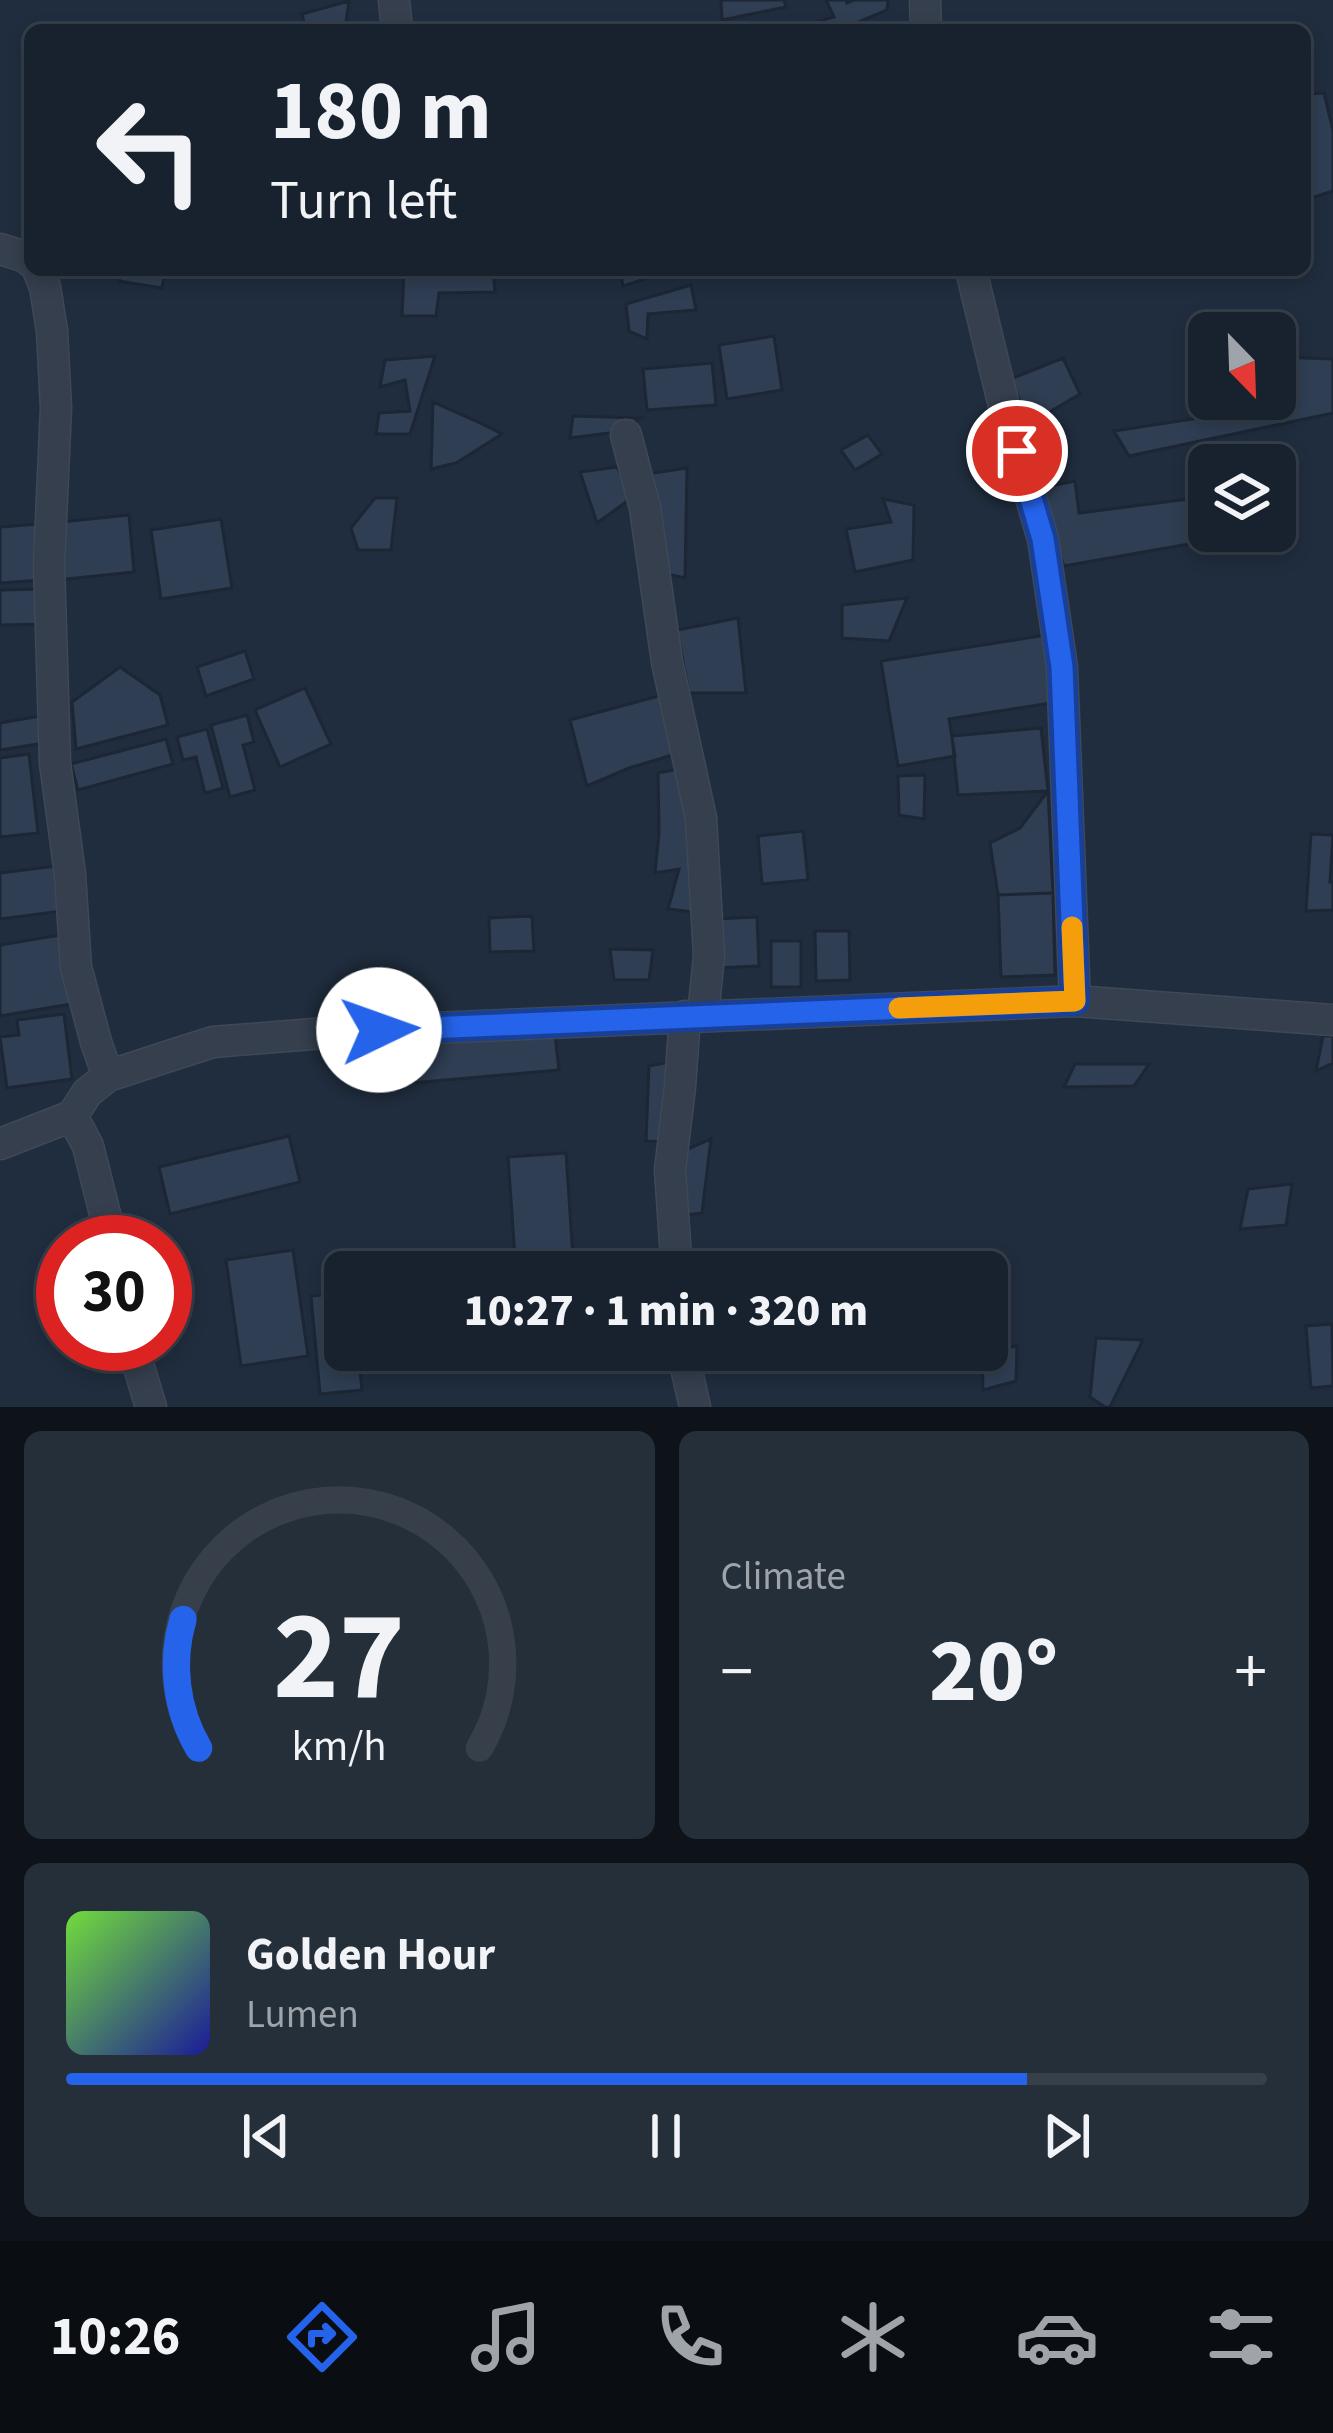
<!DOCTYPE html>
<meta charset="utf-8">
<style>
:root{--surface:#18222e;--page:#252f3a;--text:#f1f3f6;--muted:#9fa4aa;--line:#363f4a;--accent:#2563eb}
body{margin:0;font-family:"Source Sans 3",sans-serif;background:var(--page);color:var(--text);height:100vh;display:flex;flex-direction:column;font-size:45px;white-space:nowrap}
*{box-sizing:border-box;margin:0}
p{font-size:39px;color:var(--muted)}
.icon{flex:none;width:66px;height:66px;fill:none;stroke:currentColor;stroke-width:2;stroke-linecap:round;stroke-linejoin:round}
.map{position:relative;height:1407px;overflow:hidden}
.drawer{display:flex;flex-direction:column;gap:24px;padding:24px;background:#0d1319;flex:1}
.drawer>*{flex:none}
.top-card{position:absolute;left:24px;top:24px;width:1287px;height:252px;border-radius:18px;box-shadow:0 6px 18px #0003,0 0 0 3px var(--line);background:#18222e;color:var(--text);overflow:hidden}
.needle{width:78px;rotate:157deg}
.tools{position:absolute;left:1188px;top:312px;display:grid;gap:24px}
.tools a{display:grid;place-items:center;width:108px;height:108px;border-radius:18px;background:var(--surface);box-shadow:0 6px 18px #0003,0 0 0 3px var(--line);font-size:60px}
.speed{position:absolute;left:36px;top:1215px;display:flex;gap:24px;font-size:60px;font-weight:700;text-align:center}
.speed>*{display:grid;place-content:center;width:156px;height:156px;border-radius:50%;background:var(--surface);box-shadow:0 6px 18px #0003,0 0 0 3px var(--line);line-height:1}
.speed .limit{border:18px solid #d22;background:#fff;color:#111}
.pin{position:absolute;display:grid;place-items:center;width:102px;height:102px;color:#fff;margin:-51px;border:6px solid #fff;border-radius:50%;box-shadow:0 3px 12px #0007}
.me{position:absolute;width:132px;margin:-66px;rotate:87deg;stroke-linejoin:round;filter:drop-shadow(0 0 9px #0008)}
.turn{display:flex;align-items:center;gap:42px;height:252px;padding:0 48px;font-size:54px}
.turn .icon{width:156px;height:156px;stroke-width:2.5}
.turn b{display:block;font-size:84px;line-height:102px}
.big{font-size:90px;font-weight:800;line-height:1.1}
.drawer .card{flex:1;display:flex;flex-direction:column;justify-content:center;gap:18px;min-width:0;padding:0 42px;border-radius:18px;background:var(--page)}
.drawer .dial{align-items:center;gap:0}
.dial svg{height:312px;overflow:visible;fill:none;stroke:var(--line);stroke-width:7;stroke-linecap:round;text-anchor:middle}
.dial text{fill:var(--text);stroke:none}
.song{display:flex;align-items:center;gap:36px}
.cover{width:144px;height:144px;border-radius:18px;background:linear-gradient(135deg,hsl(100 70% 55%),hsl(240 70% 35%))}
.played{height:12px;border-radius:6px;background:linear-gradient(90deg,var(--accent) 80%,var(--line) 80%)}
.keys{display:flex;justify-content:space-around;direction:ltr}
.heat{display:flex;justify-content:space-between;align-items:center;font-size:66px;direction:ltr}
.drawer .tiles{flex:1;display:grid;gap:24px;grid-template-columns:1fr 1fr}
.card:last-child{grid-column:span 2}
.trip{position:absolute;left:324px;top:1251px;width:684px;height:120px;border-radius:18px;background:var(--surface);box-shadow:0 6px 18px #0003,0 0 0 3px var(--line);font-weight:800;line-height:120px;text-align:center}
.menu{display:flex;height:192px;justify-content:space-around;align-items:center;background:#0a0e12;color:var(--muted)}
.menu .icon{width:84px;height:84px}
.menu .selected{color:var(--accent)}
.menu b{font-size:54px;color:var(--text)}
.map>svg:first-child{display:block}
.building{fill:#2f3e53;stroke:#1c2635;stroke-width:3}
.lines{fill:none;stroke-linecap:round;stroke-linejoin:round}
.street-casing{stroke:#3e4857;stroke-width:33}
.street{stroke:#353f4e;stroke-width:30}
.route-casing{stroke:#184099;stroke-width:30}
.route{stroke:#2563eb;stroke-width:21}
.slow{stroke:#f59e0b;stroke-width:21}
</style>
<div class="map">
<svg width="1333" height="1407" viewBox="0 0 1333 1407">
<rect width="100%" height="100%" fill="#202d3e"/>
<path class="building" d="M721,0H784L786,7L722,20Z
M826,0H846L847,3L854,0H888L887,10L840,30H784L834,17Z
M349,1L345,30H306L302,14Z
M1324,93L1333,131V191L1305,200V94Z
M121,270H165L162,288L119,281Z
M404,270H493L495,292L439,293L436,316H402Z
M620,270H656L657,275L623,286Z
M691,285L696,310L648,314L647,339L629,331L626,304Z
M774,336L782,390L727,399L719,345Z
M435,356L410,434H376L379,413L410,411L405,380L380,387L385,360Z
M1280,357L1333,359V413L1129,456L1114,431L1277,406Z
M1063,358L1080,394L1029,424L1011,379Z
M712,363L716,405L647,410L643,369Z
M433,402L480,423L502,434L456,463L431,469Z
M573,416L641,418L617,432L570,438Z
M868,435L882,454L855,470L841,450Z
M617,467L633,497L597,523L580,472Z
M687,468L685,578L658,572L640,475Z
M1075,481L1079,513L1204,497L1206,541L1064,566L1035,489Z
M375,498H397L391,550H358L351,528Z
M883,499L914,505L913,560L855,572L846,529L891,522Z
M129,515L134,572L57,580L51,523Z
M221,519L232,588L161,599L151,530Z
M38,524L42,580L0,583V527Z
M45,589L46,624L0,625V590Z
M907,598L889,641L842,638V605Z
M738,618L746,693H689L677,630Z
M1046,635L1057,702L949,719L955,756L898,766L881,661Z
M245,651L254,679L206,696L197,667Z
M120,667L160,695L168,725L76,749L72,702Z
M305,688L331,744L280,767L255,710Z
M662,695L679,753L629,768L587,786L570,720Z
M46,715L50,742L0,750V723Z
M247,715L254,742L243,745L255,790L230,797L211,725Z
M1041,728L1048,791L958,795L952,736Z
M207,729L223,788L205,793L196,757L183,760L177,737Z
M166,739L173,764L78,790L71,764Z
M29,754L38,833L0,837V758Z
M688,767L701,913L668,909L679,869L655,873L659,833L658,773Z
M925,775L924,819L899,815L898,776Z
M1048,791L1053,893L998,895L990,843L1020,828Z
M803,831L808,880L762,884L758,836Z
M1311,834L1333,835L1330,882H1333V910L1306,911Z
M64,865L70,910L0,919V873Z
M1053,893L1055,975L1001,977L998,895Z
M532,916L534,951L490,952L489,918Z
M757,917L759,966L717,968L715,919Z
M815,931H849L850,980L816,981Z
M60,935L71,1004L0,1016V945Z
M771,941H801V987H771Z
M610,949L653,950L649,980H614Z
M64,1014L72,1079L7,1088L0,1037L19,1035L17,1020Z
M554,1026L559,1070L367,1087L363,1042Z
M1323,1036H1333V1063L1316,1071Z
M674,1061L669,1142L646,1141L649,1066Z
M1075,1064H1149L1134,1086L1064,1087Z
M289,1136L300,1182L170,1214L159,1167Z
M711,1139L702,1213L685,1215L679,1153Z
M566,1153L574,1272H516L508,1157Z
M1292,1184L1286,1225L1240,1229L1248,1189Z
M293,1250L308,1356L241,1366L226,1260Z
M345,1293V1350H358L362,1390L320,1394L311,1296Z
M1332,1324L1333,1386L1311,1388L1306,1326Z
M1096,1338L1143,1340L1110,1407H1105L1090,1397Z
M1017,1346L1016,1381L983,1390L982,1352Z"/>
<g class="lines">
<defs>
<path id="street" d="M394,0L397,30
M925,0L926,30
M0,249L26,257L30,261
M38,270L45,287L52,331L56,408L49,564L55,763L70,874L76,967L96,1042L108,1076
M971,270L1004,406L1043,539L1062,667L1075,1001
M626,435L645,508L667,662L701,818L709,956L703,1015
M72,1116L87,1093L108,1076L169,1056L213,1042L338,1032L1075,1001L1333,1020
M0,1144L72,1116L88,1146L112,1242
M677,1272L670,1170L680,1087L685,1016
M132,1344L151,1407
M682,1350L695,1407"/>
</defs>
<use href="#street" class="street-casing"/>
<use href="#street" class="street"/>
</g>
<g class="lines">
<defs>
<path id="route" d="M379,1030L1075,1001L1062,667L1043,539L1017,451"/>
</defs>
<use href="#route" class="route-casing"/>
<use href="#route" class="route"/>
<path class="slow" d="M899,1008L1075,1001L1072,927"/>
</g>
</svg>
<div class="tools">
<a><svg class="needle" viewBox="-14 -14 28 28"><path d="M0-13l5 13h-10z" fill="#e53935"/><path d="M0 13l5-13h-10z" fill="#9fa4aa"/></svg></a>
<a><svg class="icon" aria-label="layers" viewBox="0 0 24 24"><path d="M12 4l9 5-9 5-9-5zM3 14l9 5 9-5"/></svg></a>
</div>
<div class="speed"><div class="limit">30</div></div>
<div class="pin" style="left:1017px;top:451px;background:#d93025"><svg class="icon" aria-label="arrive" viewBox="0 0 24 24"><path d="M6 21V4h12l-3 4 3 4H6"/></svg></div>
<svg class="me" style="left:379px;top:1030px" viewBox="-20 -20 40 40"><circle r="19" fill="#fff"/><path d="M0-13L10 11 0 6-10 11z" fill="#2563eb"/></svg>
<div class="trip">10:27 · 1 min · 320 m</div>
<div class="top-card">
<div class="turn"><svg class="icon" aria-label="left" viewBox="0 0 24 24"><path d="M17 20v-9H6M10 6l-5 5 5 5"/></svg><div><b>180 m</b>Turn left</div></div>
</div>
</div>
<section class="drawer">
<div class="tiles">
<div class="card dial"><svg viewBox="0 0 100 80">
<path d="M14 69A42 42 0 1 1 86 69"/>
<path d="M14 69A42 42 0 0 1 10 36" stroke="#2563eb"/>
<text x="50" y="56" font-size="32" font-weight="700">27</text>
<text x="50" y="72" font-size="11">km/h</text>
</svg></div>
<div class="card"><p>Climate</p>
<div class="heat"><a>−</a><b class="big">20°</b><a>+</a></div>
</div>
<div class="card">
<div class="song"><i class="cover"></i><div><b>Golden Hour</b><p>Lumen</p></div></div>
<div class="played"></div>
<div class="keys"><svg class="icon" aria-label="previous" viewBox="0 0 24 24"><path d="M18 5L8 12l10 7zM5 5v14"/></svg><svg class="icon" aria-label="pause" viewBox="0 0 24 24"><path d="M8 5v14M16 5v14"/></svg><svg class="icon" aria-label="next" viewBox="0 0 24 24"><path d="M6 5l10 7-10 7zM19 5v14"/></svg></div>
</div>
</div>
</section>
<nav class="menu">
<b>10:26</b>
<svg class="icon selected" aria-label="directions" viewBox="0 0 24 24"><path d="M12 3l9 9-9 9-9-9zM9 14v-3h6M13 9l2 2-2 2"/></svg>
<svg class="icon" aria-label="music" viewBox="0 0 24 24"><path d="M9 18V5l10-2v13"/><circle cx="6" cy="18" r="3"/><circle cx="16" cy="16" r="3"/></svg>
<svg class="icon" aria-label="phone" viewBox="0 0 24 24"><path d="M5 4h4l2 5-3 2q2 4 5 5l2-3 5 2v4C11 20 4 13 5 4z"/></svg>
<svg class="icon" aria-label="climate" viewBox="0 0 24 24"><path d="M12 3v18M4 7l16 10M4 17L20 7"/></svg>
<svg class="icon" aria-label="car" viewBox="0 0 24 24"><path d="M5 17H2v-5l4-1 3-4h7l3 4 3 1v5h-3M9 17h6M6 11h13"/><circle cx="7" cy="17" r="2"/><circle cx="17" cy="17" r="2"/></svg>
<svg class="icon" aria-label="filters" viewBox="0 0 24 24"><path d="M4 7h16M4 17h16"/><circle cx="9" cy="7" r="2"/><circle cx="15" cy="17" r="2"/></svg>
</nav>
